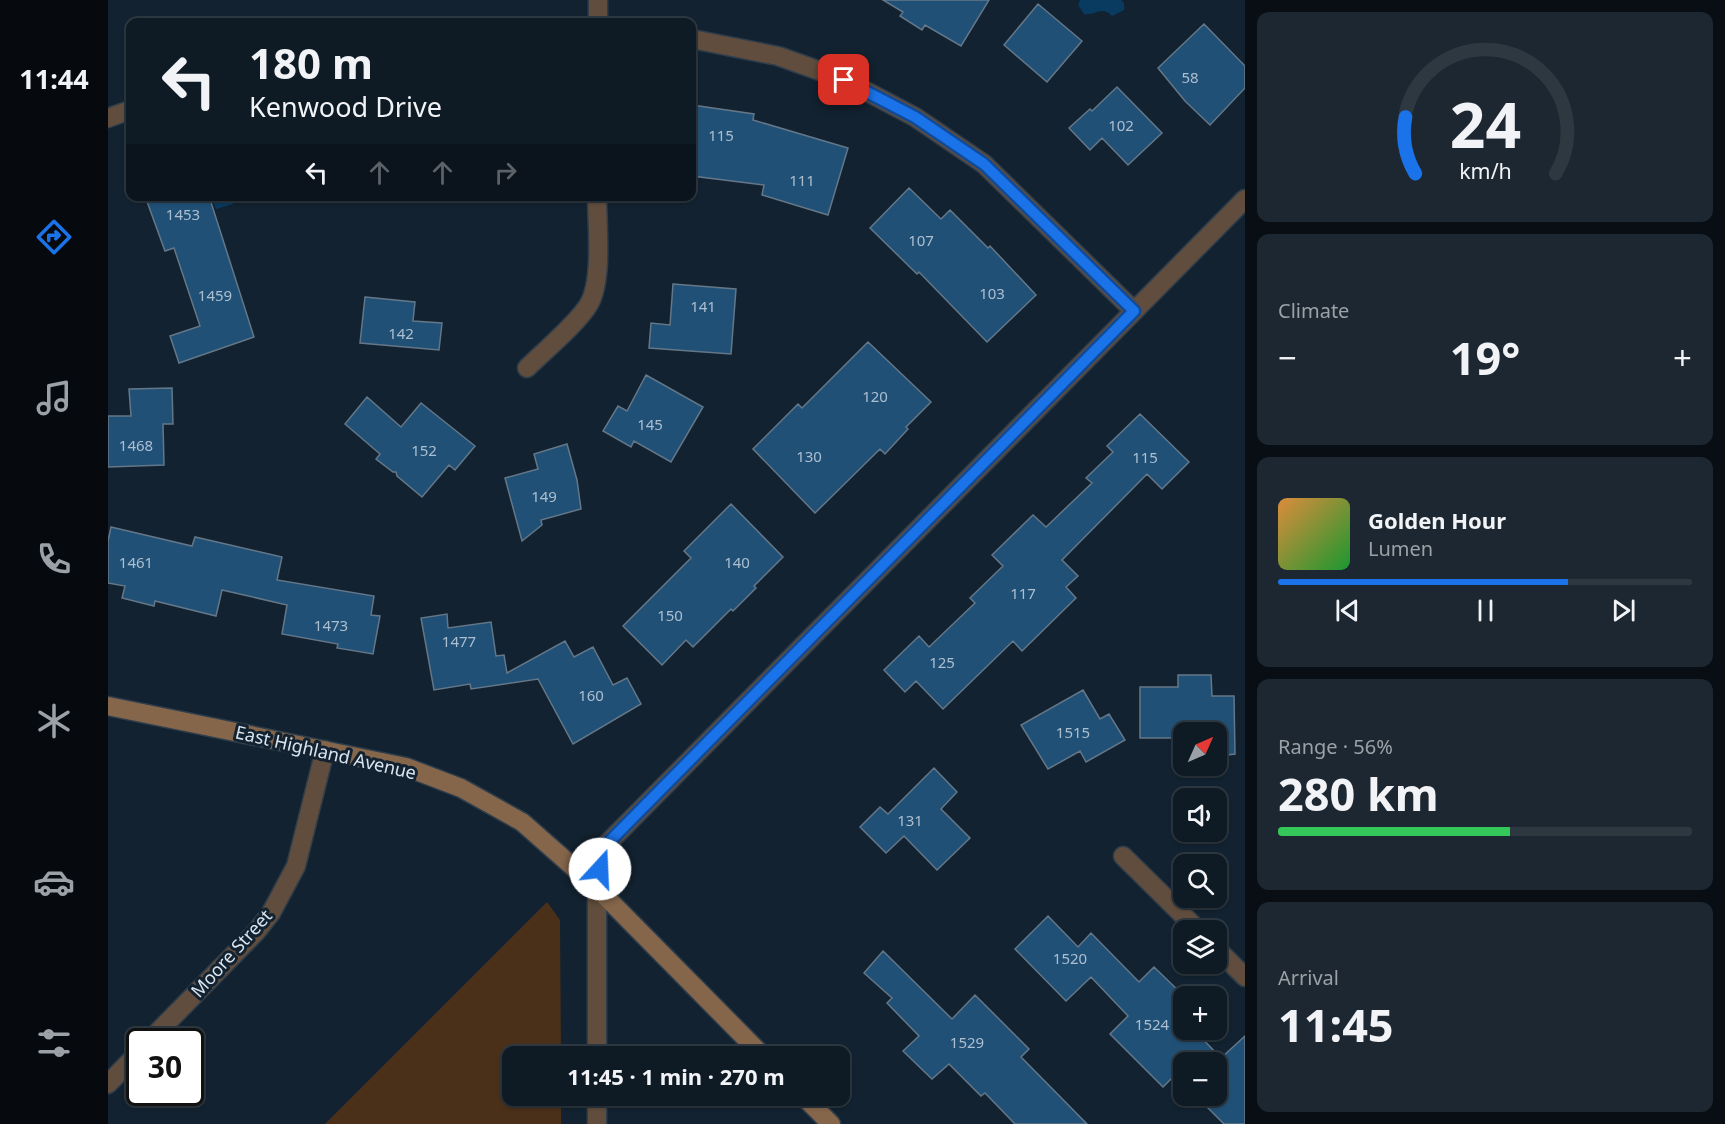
<!DOCTYPE html>
<meta charset="utf-8">
<style>
:root{--surface:#0e1a24;--page:#1c2731;--text:#f1f3f6;--muted:#9ba1a6;--line:#2e3841;--accent:#1a73e8}
body{margin:0;font-family:"Noto Sans",sans-serif;background:var(--page);color:var(--text);height:100vh;display:flex;flex-direction:column;font-size:22px;white-space:nowrap}
*{box-sizing:border-box;margin:0}
p{font-size:20px;color:var(--muted)}
.icon{flex:none;width:33px;height:33px;fill:none;stroke:currentColor;stroke-width:2;stroke-linecap:round;stroke-linejoin:round}
.map{position:relative;flex:1;overflow:hidden}
.side{display:flex;flex-direction:column;gap:12px;padding:12px;background:#080e14;width:480px}
.side>*{flex:none}
.top-card{position:absolute;left:18px;top:18px;width:570px;height:183px;border-radius:12px;box-shadow:0 2px 4px #0004,0 0 0 2px var(--line);background:#0e1a24;color:var(--text);overflow:hidden}
.needle{width:39px;rotate:45deg}
.tools{position:absolute;left:1065px;top:722px;display:grid;gap:12px}
.tools a{display:grid;place-items:center;width:54px;height:54px;border-radius:12px;background:var(--surface);box-shadow:0 2px 4px #0004,0 0 0 2px var(--line);font-size:30px}
.speed{position:absolute;left:18px;top:1028px;display:flex;gap:12px;font-size:30px;font-weight:700;text-align:center}
.speed>*{display:grid;place-content:center;width:78px;height:78px;border-radius:50%;background:var(--surface);box-shadow:0 2px 4px #0004,0 0 0 2px var(--line);line-height:1}
.speed .limit{border:3px solid #111;border-radius:9px;background:#fff;color:#111}
.pin{position:absolute;display:grid;place-items:center;width:51px;height:51px;color:#fff;margin:-26px;border-radius:12px;box-shadow:0 3px 9px #0006}
.me{position:absolute;width:66px;margin:-33px;rotate:20deg;stroke-linejoin:round;filter:drop-shadow(0 0 4px #0008)}
.turn{display:flex;align-items:center;gap:21px;height:126px;padding:0 24px;font-size:27px}
.turn .icon{width:78px;height:78px;stroke-width:2.5}
.turn b{display:block;font-size:42px;line-height:51px}
.lanes{display:flex;align-items:center;height:57px;padding:0 24px;background:#0003;justify-content:center;gap:30px;direction:ltr}
.lanes .off{opacity:.35}
.big{font-size:45px;font-weight:700;line-height:1.1}
.side .tile{flex:1;display:flex;flex-direction:column;justify-content:center;gap:9px;min-width:0;padding:0 21px;border-radius:12px;background:var(--page)}
.side .dial{align-items:center;gap:0}
.dial svg{height:156px;overflow:visible;fill:none;stroke:var(--line);stroke-width:7;stroke-linecap:round;text-anchor:middle}
.dial text{fill:var(--text);stroke:none}
.song{display:flex;align-items:center;gap:18px}
.cover{width:72px;height:72px;border-radius:9px;background:linear-gradient(135deg,hsl(30 70% 55%),hsl(130 70% 35%))}
.played{height:6px;border-radius:3px;background:linear-gradient(90deg,var(--accent) 70%,var(--line) 70%)}
.keys{display:flex;justify-content:space-around;direction:ltr}
.heat{display:flex;justify-content:space-between;align-items:center;font-size:33px;direction:ltr}
.charge{height:9px;border-radius:4px;background:linear-gradient(90deg,#34c759 56%,var(--line) 0)}
.trip{position:absolute;left:394px;top:1046px;width:348px;height:60px;border-radius:12px;background:var(--surface);box-shadow:0 2px 4px #0004,0 0 0 2px var(--line);font-weight:700;line-height:60px;text-align:center}
main{display:flex;flex:1;min-height:0}
.tabs{display:flex;flex-direction:column;width:108px;justify-content:space-around;align-items:center;background:#060a0e;color:var(--muted)}
.tabs .icon{width:42px;height:42px}
.tabs .current{color:var(--accent)}
.tabs b{font-size:27px;color:var(--text)}
.map>svg:first-child{display:block}
.green{fill:#4a3019}
.water{fill:#083b5f}
.building{fill:#215076;stroke:#647788;stroke-width:1.5}
.lines{fill:none;stroke-linecap:round;stroke-linejoin:round}
.street-casing{stroke:#2e3d4b;stroke-width:21}
.secondary-casing{stroke:#2e3d4b;stroke-width:21}
.street{stroke:#604d3d;stroke-width:18}
.secondary{stroke:#85664b;stroke-width:18}
.route-casing{stroke:#114b97;stroke-width:15}
.route{stroke:#1a73e8;stroke-width:10}
.labels{text-anchor:middle;dominant-baseline:central;stroke-width:6;stroke-linejoin:round;paint-order:stroke}
.number-label{font-size:15px;fill:#acbfd0}
.street-label{font-size:18px;fill:#dae4ee;stroke:#122230}
</style>
<main>
<nav class="tabs">
<b>11:44</b>
<svg class="icon current" aria-label="directions" viewBox="0 0 24 24"><path d="M12 3l9 9-9 9-9-9zM9 14v-3h6M13 9l2 2-2 2"/></svg>
<svg class="icon" aria-label="music" viewBox="0 0 24 24"><path d="M9 18V5l10-2v13"/><circle cx="6" cy="18" r="3"/><circle cx="16" cy="16" r="3"/></svg>
<svg class="icon" aria-label="phone" viewBox="0 0 24 24"><path d="M5 4h4l2 5-3 2q2 4 5 5l2-3 5 2v4C11 20 4 13 5 4z"/></svg>
<svg class="icon" aria-label="climate" viewBox="0 0 24 24"><path d="M12 3v18M4 7l16 10M4 17L20 7"/></svg>
<svg class="icon" aria-label="car" viewBox="0 0 24 24"><path d="M5 17H2v-5l4-1 3-4h7l3 4 3 1v5h-3M9 17h6M6 11h13"/><circle cx="7" cy="17" r="2"/><circle cx="17" cy="17" r="2"/></svg>
<svg class="icon" aria-label="filters" viewBox="0 0 24 24"><path d="M4 7h16M4 17h16"/><circle cx="9" cy="7" r="2"/><circle cx="15" cy="17" r="2"/></svg>
</nav>
<div class="map">
<svg width="1137" height="1124" viewBox="0 0 1137 1124">
<rect width="100%" height="100%" fill="#122230"/>
<path class="green" d="M439,902L452,920L453,1056H405V1095H453V1124H217Z"/>
<path class="water" d="M972,0H1013L1016,3V10L1004,16C993,5 988,16 976,14L970,5Z
M103,197H122L125,204L108,209Z"/>
<path class="building" d="M775,0H881L853,46L817,25L814,30L792,16L795,12Z
M930,4L974,41L939,82L896,45Z
M1096,24L1137,66V88L1102,125L1077,101L1050,68Z
M1009,87L1054,133L1020,165L994,138L982,150L961,128L982,109L984,111Z
M584,105L646,114L645,120L740,148L720,215L654,195L656,185L584,176Z
M801,188L833,219L842,210L880,248L882,246L928,295L879,342L811,272L809,274L762,228Z
M37,196H101L146,337L71,363L62,336L92,326L66,248L57,251Z
M565,284L628,289L623,354L541,348L543,323L562,325Z
M257,297L307,302L305,321L334,323L331,350L252,343Z
M760,342L823,402L798,427L800,429L777,454L772,449L707,513L645,449L690,404L694,408Z
M538,375L595,407L563,462L526,441L523,447L495,431L510,406L519,411Z
M64,388L65,424H55L56,465L0,467V416H23L21,389Z
M259,397L293,427L313,403L367,446L347,470L341,465L314,497L289,476L288,472H285L268,459L272,454L237,424Z
M1032,414L1081,462L1054,489L1039,474L954,560L970,576L958,587L968,598L914,651L905,641L835,709L808,681L797,692L776,670L811,636L821,647L867,603L862,598L895,566L884,555L925,515L938,527L984,483L978,478L1005,452L999,446Z
M459,444L469,480L473,509L433,520L434,525L414,541L397,478L430,469L426,454Z
M623,504L675,557L646,586L648,588L625,611L623,609L585,647L578,640L554,665L515,626L583,558L576,551Z
M3,527L84,546L87,537L174,557L169,580L266,596L263,615L272,616L265,654L229,648L230,644L174,634L179,605L114,590L108,616L47,601L46,606L14,598L17,586L0,583V541Z
M339,614L340,628L383,622L388,656L396,655L399,673L457,641L466,657L485,647L505,685L519,678L533,704L465,744L430,679L363,689L362,684L326,690L313,618Z
M1070,675H1103L1104,696H1126L1127,754L1119,755L1120,761H1108V732H1076V761L1066,762V738H1032V687H1070Z
M975,690L992,719L1001,714L1017,740L978,762L972,751L940,769L913,725Z
M826,768L849,792L833,809L862,838L829,870L796,836L778,853L752,827L772,807L780,814Z
M940,916L970,947L983,933L1031,982L1046,967L1076,996V1029H1085L1113,1058L1137,1036V1124H1116L1087,1095H1108V1062H1076V1083L1067,1075L1055,1087L1002,1034L1020,1016L983,977L958,1001L907,949Z
M775,951L844,1019L867,995L921,1049L913,1057L979,1124H907L877,1093L873,1096L841,1064L824,1079L795,1051L811,1036L779,1003L784,998L756,973Z"/>
<g class="lines">
<defs>
<path id="street" d="M490,22V0
M584,39L670,56L737,80L807,117L876,164L1026,311
M0,118L22,110
M419,368C436,351 470,323 481,304C495,280 489,225 489,196
M1015,856L1090,930
M1108,948L1137,977
M41,1041L148,932L163,913L188,866L217,750
M489,1056V888L494,849L1137,199
M0,1084L32,1051
M489,1095V1124"/>
<path id="secondary" d="M0,706L298,767L353,788L414,822L489,888L655,1056
M694,1095L723,1124"/>
</defs>
<use href="#street" class="street-casing"/>
<use href="#secondary" class="secondary-casing"/>
<use href="#street" class="street"/>
<use href="#secondary" class="secondary"/>
</g>
<g class="lines">
<defs>
<path id="route" d="M492,869L494,849L1026,311L876,164L807,117L736,80"/>
</defs>
<use href="#route" class="route-casing"/>
<use href="#route" class="route"/>
</g>
<g class="labels">
<g class="number-label">
<text x="1082" y="77">58</text>
<text x="1013" y="125">102</text>
<text x="613" y="135">115</text>
<text x="694" y="180">111</text>
<text x="75" y="214">1453</text>
<text x="813" y="240">107</text>
<text x="884" y="293">103</text>
<text x="107" y="295">1459</text>
<text x="595" y="306">141</text>
<text x="293" y="333">142</text>
<text x="767" y="396">120</text>
<text x="542" y="424">145</text>
<text x="28" y="445">1468</text>
<text x="316" y="450">152</text>
<text x="701" y="456">130</text>
<text x="1037" y="457">115</text>
<text x="436" y="496">149</text>
<text x="28" y="562">1461</text>
<text x="629" y="562">140</text>
<text x="915" y="593">117</text>
<text x="562" y="615">150</text>
<text x="223" y="625">1473</text>
<text x="351" y="641">1477</text>
<text x="834" y="662">125</text>
<text x="483" y="695">160</text>
<text x="965" y="732">1515</text>
<text x="802" y="820">131</text>
<text x="962" y="958">1520</text>
<text x="1044" y="1024">1524</text>
<text x="859" y="1042">1529</text>
</g>
<g class="street-label">
<text transform="translate(218 752) rotate(13)">East Highland Avenue</text>
<text transform="translate(123 953) rotate(-48)">Moore Street</text>
</g>
</g>
</svg>
<div class="tools">
<a><svg class="needle" viewBox="-14 -14 28 28"><path d="M0-13l5 13h-10z" fill="#e53935"/><path d="M0 13l5-13h-10z" fill="#9ba1a6"/></svg></a>
<a><svg class="icon" aria-label="sound" viewBox="0 0 24 24"><path d="M4 9h4l5-4v14l-5-4H4zM17 9q2 3 0 6"/></svg></a>
<a><svg class="icon" aria-label="search" viewBox="0 0 24 24"><circle cx="10" cy="10" r="6"/><path d="M15 15l6 6"/></svg></a>
<a><svg class="icon" aria-label="layers" viewBox="0 0 24 24"><path d="M12 4l9 5-9 5-9-5zM3 14l9 5 9-5"/></svg></a>
<a>+</a>
<a>−</a>
</div>
<div class="speed"><div class="limit">30</div></div>
<div class="pin" style="left:736px;top:80px;background:#d93025"><svg class="icon" aria-label="arrive" viewBox="0 0 24 24"><path d="M6 21V4h12l-3 4 3 4H6"/></svg></div>
<svg class="me" style="left:492px;top:869px" viewBox="-20 -20 40 40"><circle r="19" fill="#fff"/><path d="M0-13L10 11 0 6-10 11z" fill="#1a73e8"/></svg>
<div class="trip">11:45 · 1 min · 270 m</div>
<div class="top-card">
<div class="turn"><svg class="icon" aria-label="left" viewBox="0 0 24 24"><path d="M17 20v-9H6M10 6l-5 5 5 5"/></svg><div><b>180 m</b>Kenwood Drive</div></div>
<div class="lanes"><svg class="icon" aria-label="left" viewBox="0 0 24 24"><path d="M17 20v-9H6M10 6l-5 5 5 5"/></svg><svg class="icon off" aria-label="ahead" viewBox="0 0 24 24"><path d="M12 20V5M6 11l6-6 6 6"/></svg><svg class="icon off" aria-label="ahead" viewBox="0 0 24 24"><path d="M12 20V5M6 11l6-6 6 6"/></svg><svg class="icon off" aria-label="right" viewBox="0 0 24 24"><path d="M7 20v-9h11M14 6l5 5-5 5"/></svg></div>
</div>
</div>
<section class="side">
<div class="tile dial"><svg viewBox="0 0 100 80">
<path d="M14 69A42 42 0 1 1 86 69"/>
<path d="M14 69A42 42 0 0 1 9 40" stroke="#1a73e8"/>
<text x="50" y="56" font-size="32" font-weight="700">24</text>
<text x="50" y="72" font-size="11">km/h</text>
</svg></div>
<div class="tile"><p>Climate</p>
<div class="heat"><a>−</a><b class="big">19°</b><a>+</a></div>
</div>
<div class="tile">
<div class="song"><i class="cover"></i><div><b>Golden Hour</b><p>Lumen</p></div></div>
<div class="played"></div>
<div class="keys"><svg class="icon" aria-label="previous" viewBox="0 0 24 24"><path d="M18 5L8 12l10 7zM5 5v14"/></svg><svg class="icon" aria-label="pause" viewBox="0 0 24 24"><path d="M8 5v14M16 5v14"/></svg><svg class="icon" aria-label="next" viewBox="0 0 24 24"><path d="M6 5l10 7-10 7zM19 5v14"/></svg></div>
</div>
<div class="tile"><p>Range · 56%</p><b class="big">280 km</b><div class="charge"></div></div>
<div class="tile"><p>Arrival</p><b class="big">11:45</b></div>
</section>
</main>
